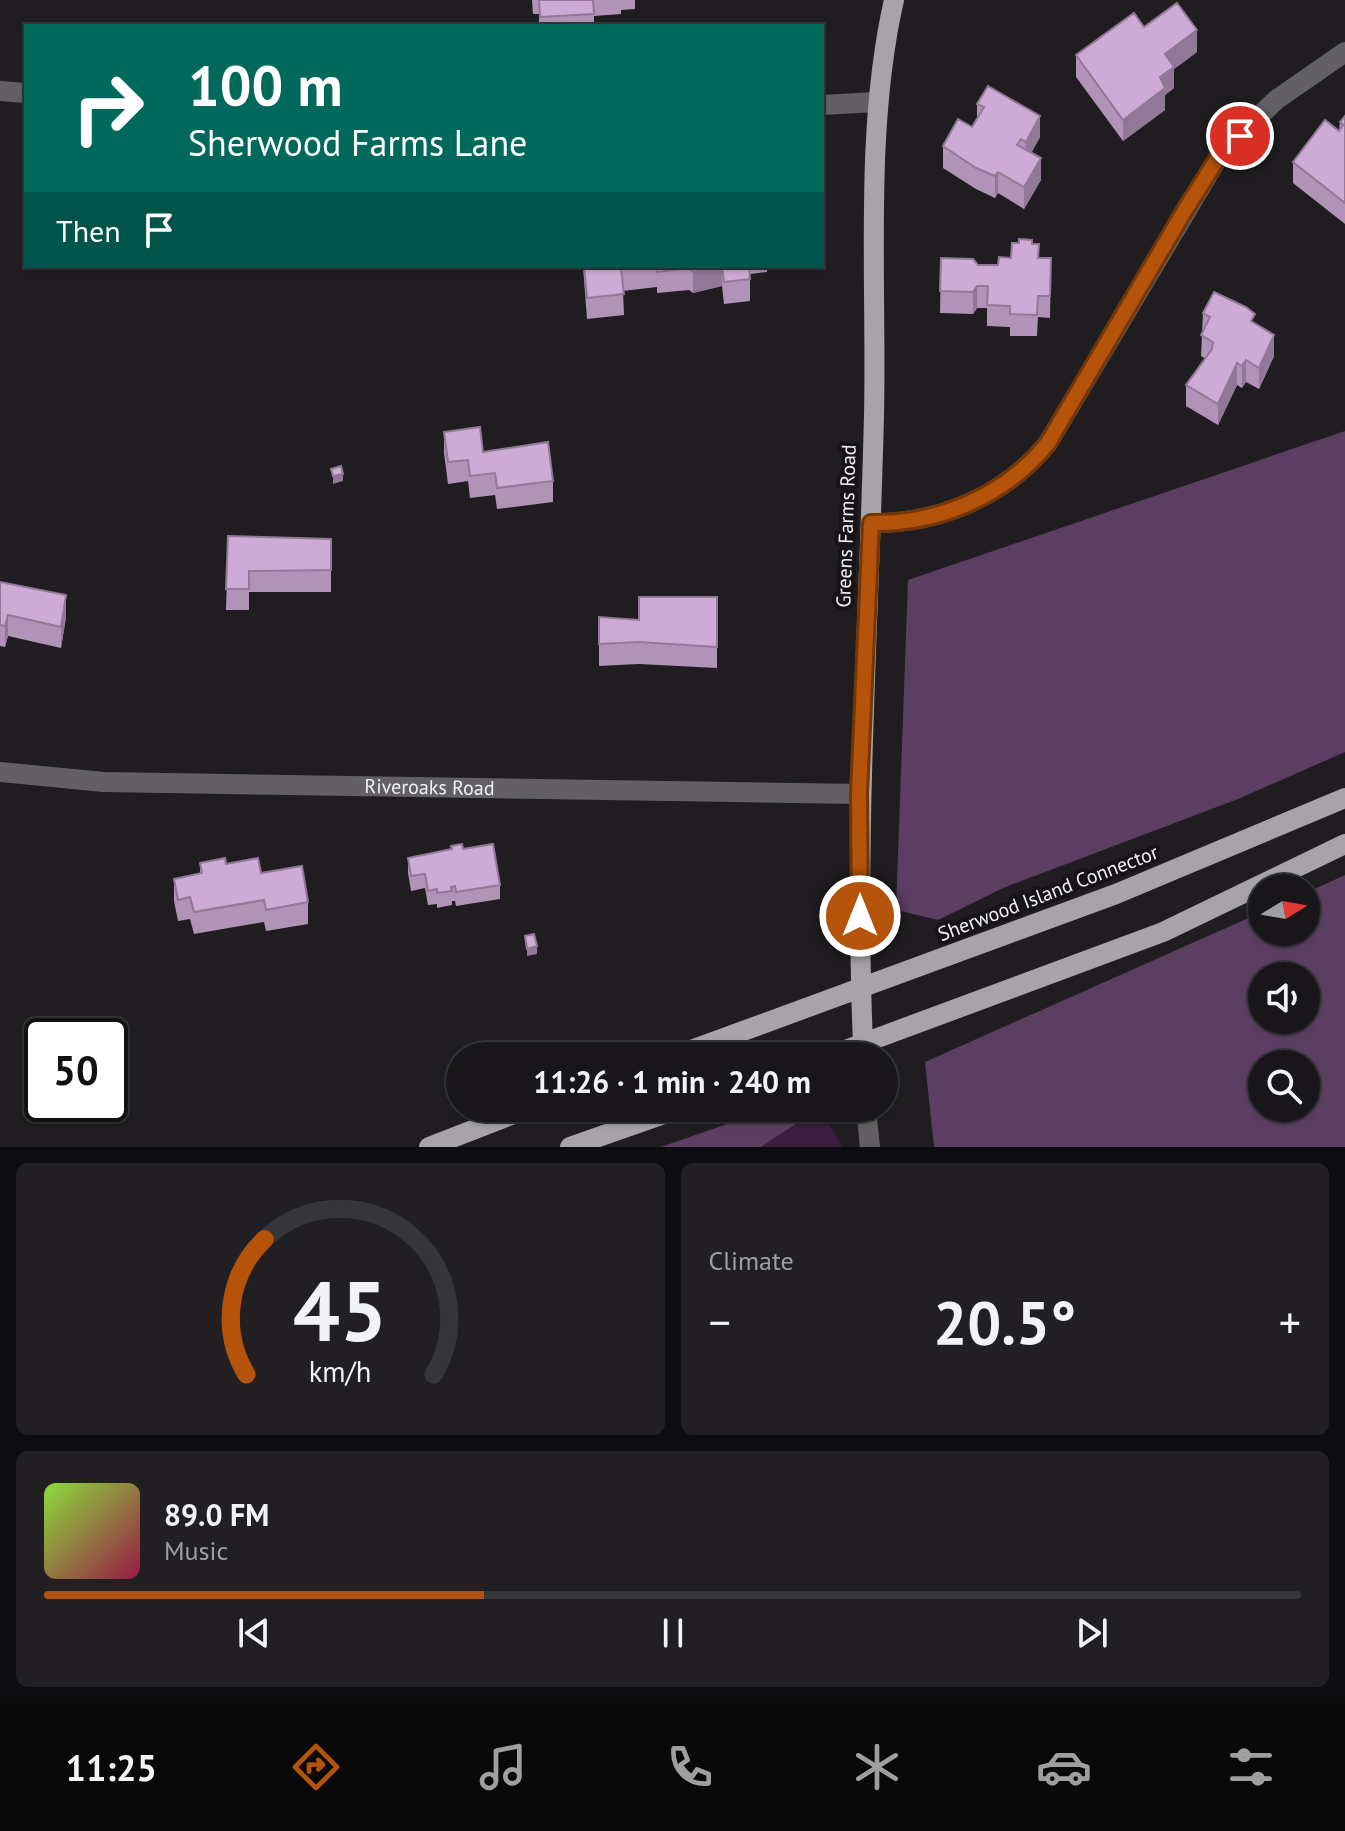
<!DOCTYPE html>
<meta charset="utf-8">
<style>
:root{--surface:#181619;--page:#211f22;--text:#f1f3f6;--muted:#9f9fa2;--line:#363538;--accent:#b45309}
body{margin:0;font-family:"PT Sans",sans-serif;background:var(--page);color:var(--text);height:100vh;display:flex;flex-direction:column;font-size:30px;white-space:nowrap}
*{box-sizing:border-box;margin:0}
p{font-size:26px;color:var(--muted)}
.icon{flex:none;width:44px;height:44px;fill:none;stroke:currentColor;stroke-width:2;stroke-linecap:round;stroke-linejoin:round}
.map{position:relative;height:1147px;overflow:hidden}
.drawer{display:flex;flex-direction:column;gap:16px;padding:16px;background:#0d0c0e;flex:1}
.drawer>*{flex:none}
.guide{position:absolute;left:24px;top:24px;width:800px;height:244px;border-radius:0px;box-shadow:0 2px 6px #0004,0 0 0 2px var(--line);background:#00695c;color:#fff;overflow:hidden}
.needle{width:52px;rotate:79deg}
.controls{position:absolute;left:1248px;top:874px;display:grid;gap:16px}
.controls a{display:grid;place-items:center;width:72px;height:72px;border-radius:50%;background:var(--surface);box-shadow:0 2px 6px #0004,0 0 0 2px var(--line);font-size:40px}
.speed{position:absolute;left:24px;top:1018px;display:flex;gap:16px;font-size:40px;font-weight:700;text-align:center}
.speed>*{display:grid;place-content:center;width:104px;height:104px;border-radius:50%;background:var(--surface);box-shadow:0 2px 6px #0004,0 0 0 2px var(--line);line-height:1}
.speed .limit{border:4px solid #111;border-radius:12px;background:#fff;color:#111}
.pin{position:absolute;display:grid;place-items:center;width:68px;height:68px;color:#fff;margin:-34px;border:4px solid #fff;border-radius:50%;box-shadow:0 2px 8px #0007}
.me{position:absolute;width:88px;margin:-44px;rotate:0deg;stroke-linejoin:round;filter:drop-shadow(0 0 6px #0008)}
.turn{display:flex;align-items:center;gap:28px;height:168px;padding:0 32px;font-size:36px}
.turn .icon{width:104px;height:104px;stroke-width:2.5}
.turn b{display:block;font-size:56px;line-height:68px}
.then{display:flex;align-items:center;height:76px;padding:0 32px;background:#0003;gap:16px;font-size:30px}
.big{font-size:60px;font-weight:700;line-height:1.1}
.drawer .tile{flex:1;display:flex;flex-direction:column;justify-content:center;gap:12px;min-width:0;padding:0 28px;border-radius:12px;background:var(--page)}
.drawer .dial{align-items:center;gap:0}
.dial svg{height:208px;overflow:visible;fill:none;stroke:var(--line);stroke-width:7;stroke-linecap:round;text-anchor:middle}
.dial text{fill:var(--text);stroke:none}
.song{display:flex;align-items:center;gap:24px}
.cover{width:96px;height:96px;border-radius:12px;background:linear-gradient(135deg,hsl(90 70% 55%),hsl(340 70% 35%))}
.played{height:8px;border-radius:4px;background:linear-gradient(90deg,var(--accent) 35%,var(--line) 35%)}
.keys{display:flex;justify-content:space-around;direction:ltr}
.heat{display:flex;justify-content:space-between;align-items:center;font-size:44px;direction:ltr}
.drawer .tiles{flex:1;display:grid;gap:16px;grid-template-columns:1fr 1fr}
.tile:last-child{grid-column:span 2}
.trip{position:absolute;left:446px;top:1042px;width:452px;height:80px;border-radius:40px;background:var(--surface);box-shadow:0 2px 6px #0004,0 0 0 2px var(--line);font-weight:700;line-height:80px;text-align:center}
.tab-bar{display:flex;height:128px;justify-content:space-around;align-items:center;background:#0a090a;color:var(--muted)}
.tab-bar .icon{width:56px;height:56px}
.tab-bar .on{color:var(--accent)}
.tab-bar b{font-size:36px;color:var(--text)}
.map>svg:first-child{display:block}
.green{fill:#3a1e40}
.forest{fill:#5c3e63;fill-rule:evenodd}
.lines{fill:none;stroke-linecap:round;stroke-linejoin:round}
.minor{stroke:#626063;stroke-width:20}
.major{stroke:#a7a4a8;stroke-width:20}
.wall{fill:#b193b8}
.shaded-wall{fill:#907896}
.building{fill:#ceabd6;stroke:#907896;stroke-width:2}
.route-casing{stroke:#753606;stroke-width:20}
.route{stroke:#b45309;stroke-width:14}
.labels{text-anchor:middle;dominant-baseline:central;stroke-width:8;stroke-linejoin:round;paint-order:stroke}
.street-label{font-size:20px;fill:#f2f0f3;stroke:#171418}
</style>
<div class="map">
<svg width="1345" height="1147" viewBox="0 0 1345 1147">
<rect width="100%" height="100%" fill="#201d21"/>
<path class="green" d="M820,1108L842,1147H761Z"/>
<path class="forest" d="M1345,431V752L1238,799L1003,888L938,920L896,910L908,580Z
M1345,875V1147H934L925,1062L1262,912V932H1306V893ZM1262,976H1306V1020H1262ZM1262,1064H1306V1108H1262Z
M820,1108L761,1147H661L753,1115Z"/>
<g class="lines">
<g class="minor">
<path d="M0,91L26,93"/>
<path d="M822,105L876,102"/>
<path d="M871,523C939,524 1005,496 1048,443L1221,153L1276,100L1345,52"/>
<path id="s1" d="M0,772L104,782L859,794"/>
<path d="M866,1108L870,1147"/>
</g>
<path class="major" d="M863,1044C854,834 869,625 874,415C877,281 864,131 894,0
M675,1056L1116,894L1345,798
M829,1056L1163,932L1345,844
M429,1147L529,1108
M570,1147L681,1108"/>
</g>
<path class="wall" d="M532,0H635V9L621,10V14L594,16V26H539V14H533Z
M1144,27L1197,52L1174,69V88L1165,95V110L1123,141L1076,77V55Z
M977,104L1040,137L1031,153L1041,180L1024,209L998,193L995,198L976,189L943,168V146L972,127L977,118Z
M1345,116V224L1293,183V162L1339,131L1340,122Z
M941,258L978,265H998L1011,258H1051L1050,318L1038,317L1037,336H1010V327L987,326V308H977L973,314L940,313Z
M583,266H767V272L750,274V301L724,304L722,286L693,293L689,290L657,293V287L623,291L624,315L587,319Z
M1203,313L1255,324L1274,356L1259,389L1246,382L1242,388L1237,385L1218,425L1186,406V385L1206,359L1201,356Z
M444,432L483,452L553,481V502L497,509L495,495L470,498L468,481L448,484L444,453Z
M228,536L331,539V592H249V610H226Z
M0,582L66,617L61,648L8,636L5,647L0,646Z
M717,597V668L639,664L599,666V617L639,620Z
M451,846L463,849L500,885V899L456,906L455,901H452V905L437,908V904L428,905L425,888L411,891L408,873V858L451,849Z
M200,863L226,864L261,873L308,902V924L266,931L264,922L194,934L190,919L178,921L174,901V879L200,873Z"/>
<path class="shaded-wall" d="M1197,30V52L1174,69V88L1165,95V110L1123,141V120L1160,77L1165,54Z
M1040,116V137L1026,163V142Z
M1041,158V180L1024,209V187Z
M998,172V193L995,198V176Z
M717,266H722V286L693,293V272Z
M977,286V308L973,314V292Z
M1274,335V356L1259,389V368Z
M1246,360V382L1242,388V366Z
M1237,363V385L1218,425V404Z
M343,474V481L333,484V476Z
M66,595V617L61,648V627Z
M8,615V636L5,647V626Z
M537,946V954L527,956V949Z"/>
<path class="building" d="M539,0H593L594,14L540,17Z
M1177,3L1197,30L1165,54L1174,67L1160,77L1165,88L1123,120L1076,55L1134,13L1144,27Z
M630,23V26H620V24Z
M988,86L1040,116L1026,142L1021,139L1017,145L1041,158L1024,187L998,172L995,176L976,168L943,146L958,119L972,127L984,107L977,104Z
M1345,116V203L1293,162L1325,120L1339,131L1343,125L1340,122Z
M1019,239L1032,240V244H1039L1038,258H1051L1050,296H1038L1037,315L1010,314V306L987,305L988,286H977L973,292L940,291L941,258L973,259L978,265H998L999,257L1011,258L1012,243H1019Z
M584,266H654L621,269L624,294L587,298Z
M657,266H717L693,272L689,268L657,272Z
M722,266H749L750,279L724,282Z
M1214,292L1246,307L1255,314L1251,321L1274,335L1259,368L1246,360L1242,366L1237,363L1218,404L1186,385L1212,349L1213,342L1201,335L1210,317L1203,313Z
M480,427L483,452L548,442L553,481L497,488L495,473L470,476L468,460L448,462L444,432Z
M341,466L343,474L333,476L331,469Z
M228,536L331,539V570L249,571V589H226Z
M0,582L66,595L61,627L8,615L5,626L0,625Z
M639,597H717V647L639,642L599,644V617L639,620Z
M462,844L463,849L493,844L500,885L456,892L455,886L451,887L452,891L437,893V889L428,891L425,874L411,876L408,858L452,849L451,846Z
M225,858L226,864L258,858L261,873L302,866L308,902L266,910L264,900L194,912L190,897L178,900L174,879L202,873L200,863Z
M534,934L537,946L527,949L525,936Z"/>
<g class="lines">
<defs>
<path id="route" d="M860,916L859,794L871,523C939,524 1005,496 1048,443L1185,210L1221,153L1240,136"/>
</defs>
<use href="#route" class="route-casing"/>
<use href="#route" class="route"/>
</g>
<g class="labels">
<g class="street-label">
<text transform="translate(846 526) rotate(-88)">Greens Farms Road</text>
<text stroke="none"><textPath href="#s1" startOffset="430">Riveroaks Road</textPath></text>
<text transform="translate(1048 893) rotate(-21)">Sherwood Island Connector</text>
</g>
</g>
</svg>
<div class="controls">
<a><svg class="needle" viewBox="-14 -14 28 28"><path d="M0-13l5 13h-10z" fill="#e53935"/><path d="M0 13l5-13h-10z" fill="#9f9fa2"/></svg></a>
<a><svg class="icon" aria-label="sound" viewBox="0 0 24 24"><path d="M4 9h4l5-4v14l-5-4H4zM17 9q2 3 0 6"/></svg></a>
<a><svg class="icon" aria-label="search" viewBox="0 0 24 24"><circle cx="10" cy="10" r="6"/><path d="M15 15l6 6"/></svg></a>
</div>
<div class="speed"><div class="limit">50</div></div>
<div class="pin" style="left:1240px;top:136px;background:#d93025"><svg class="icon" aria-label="arrive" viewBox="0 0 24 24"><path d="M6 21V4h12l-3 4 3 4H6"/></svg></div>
<svg class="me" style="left:860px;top:916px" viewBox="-20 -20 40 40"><circle r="17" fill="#b45309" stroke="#fff" stroke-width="3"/><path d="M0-11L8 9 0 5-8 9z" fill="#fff"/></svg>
<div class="trip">11:26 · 1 min · 240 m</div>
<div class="guide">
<div class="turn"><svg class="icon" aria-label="right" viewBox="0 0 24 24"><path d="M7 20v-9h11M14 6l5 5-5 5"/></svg><div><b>100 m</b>Sherwood Farms Lane</div></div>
<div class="then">Then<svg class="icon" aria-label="arrive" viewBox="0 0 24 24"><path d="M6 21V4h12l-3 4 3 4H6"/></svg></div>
</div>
</div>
<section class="drawer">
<div class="tiles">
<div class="tile dial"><svg viewBox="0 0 100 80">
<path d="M14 69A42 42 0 1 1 86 69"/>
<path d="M14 69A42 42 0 0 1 21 17" stroke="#b45309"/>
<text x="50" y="56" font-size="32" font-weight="700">45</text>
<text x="50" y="72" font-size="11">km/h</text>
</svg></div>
<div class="tile"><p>Climate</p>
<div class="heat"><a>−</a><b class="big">20.5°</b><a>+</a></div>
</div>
<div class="tile">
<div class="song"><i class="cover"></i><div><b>89.0 FM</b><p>Music</p></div></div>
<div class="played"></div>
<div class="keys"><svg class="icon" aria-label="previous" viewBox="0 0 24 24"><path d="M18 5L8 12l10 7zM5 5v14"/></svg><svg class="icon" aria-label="pause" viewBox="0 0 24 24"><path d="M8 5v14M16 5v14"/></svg><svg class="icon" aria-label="next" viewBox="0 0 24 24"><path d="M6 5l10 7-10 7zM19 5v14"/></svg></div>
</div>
</div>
</section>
<nav class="tab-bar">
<b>11:25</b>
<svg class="icon on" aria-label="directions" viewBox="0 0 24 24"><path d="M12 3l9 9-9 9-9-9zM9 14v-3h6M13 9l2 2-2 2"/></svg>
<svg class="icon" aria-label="music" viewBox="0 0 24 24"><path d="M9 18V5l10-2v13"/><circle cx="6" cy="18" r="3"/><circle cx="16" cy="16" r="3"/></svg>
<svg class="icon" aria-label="phone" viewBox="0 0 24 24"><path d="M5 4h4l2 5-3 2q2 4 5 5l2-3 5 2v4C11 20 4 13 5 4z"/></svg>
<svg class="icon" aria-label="climate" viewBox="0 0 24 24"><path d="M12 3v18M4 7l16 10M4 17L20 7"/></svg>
<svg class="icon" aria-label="car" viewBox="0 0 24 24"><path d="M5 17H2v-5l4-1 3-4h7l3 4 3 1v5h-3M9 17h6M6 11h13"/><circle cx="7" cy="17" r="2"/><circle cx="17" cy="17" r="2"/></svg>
<svg class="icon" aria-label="filters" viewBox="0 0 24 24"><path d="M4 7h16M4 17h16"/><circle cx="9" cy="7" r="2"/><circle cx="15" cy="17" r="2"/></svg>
</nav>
